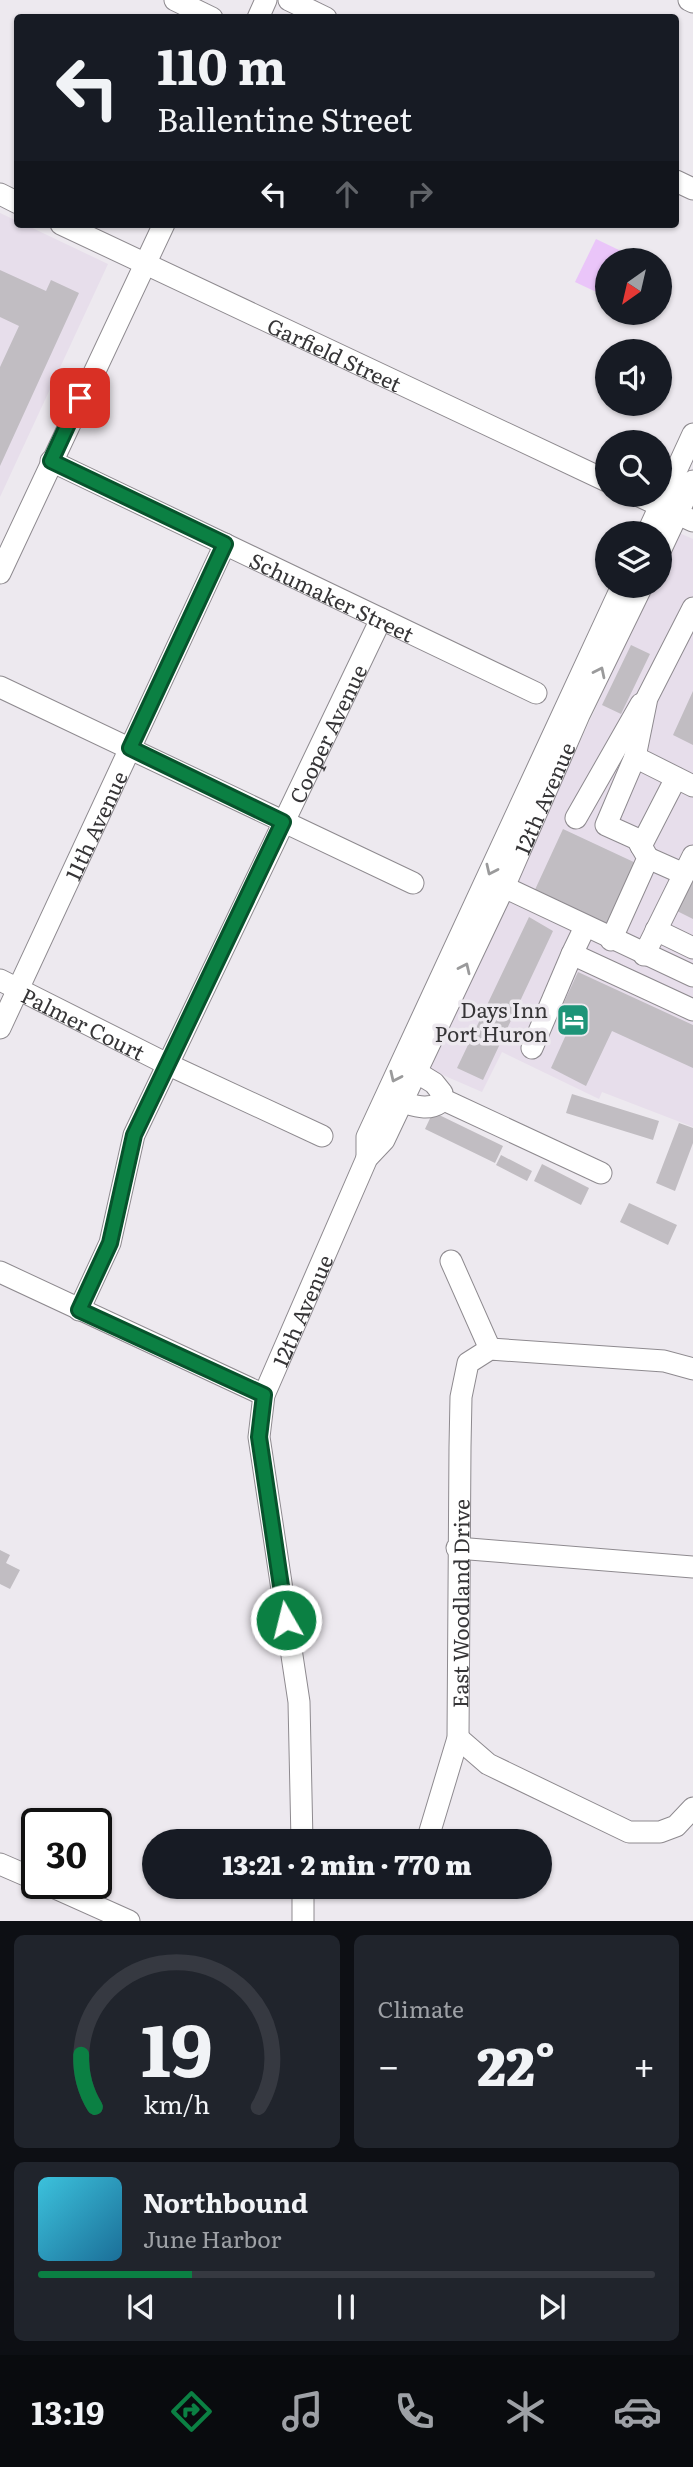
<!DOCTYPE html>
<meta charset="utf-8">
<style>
:root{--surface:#171b24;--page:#20242c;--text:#f1f3f6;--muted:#9ea1a6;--line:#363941;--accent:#0b8043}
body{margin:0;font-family:Literata,serif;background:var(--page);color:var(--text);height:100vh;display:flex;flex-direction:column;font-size:26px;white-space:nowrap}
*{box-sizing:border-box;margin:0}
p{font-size:23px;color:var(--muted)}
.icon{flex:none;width:38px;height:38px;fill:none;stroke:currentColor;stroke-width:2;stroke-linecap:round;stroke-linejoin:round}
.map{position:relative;height:1921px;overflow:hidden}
.details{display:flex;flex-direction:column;gap:14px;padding:14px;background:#0d0f14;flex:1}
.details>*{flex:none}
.hud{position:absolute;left:14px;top:14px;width:665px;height:214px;border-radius:7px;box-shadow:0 2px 5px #0004;background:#171b24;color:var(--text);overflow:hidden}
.needle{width:46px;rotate:214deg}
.fabs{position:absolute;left:595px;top:248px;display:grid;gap:14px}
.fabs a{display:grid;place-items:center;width:77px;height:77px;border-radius:50%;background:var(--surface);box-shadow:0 2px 5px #0004;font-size:35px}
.speed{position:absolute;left:21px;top:1808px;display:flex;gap:14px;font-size:35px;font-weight:700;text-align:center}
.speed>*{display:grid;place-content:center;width:91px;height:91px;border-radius:50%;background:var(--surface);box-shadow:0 2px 5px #0004;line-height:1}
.speed .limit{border:4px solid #111;border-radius:10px;background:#fff;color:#111}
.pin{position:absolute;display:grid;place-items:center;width:60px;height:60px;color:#fff;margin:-30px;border-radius:14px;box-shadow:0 4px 10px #0006}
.me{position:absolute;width:77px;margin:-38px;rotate:352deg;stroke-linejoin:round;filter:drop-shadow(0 0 5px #0008)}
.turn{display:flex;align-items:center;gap:24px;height:147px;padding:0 28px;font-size:32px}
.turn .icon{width:91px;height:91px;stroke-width:2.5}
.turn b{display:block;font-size:49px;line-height:60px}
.lanes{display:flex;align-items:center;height:66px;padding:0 28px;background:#0003;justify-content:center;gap:35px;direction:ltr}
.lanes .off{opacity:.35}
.big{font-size:52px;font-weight:800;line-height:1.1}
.details .card{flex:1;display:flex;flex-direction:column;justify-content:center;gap:10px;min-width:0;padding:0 24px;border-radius:10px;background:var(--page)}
.details .dial{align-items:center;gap:0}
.dial svg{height:182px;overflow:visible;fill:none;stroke:var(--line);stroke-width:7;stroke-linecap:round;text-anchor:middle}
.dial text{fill:var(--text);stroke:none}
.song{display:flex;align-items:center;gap:21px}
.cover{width:84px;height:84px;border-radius:10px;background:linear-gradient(135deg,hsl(190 70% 55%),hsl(200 70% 35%))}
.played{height:7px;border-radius:4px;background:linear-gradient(90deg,var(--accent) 25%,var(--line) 25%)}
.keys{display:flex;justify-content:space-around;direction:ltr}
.heat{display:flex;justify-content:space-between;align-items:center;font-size:38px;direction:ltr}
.details .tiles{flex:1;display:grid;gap:14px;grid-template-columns:1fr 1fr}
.card:last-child{grid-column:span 2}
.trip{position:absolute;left:142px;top:1829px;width:410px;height:70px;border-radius:35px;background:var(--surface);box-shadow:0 2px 5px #0004;font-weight:800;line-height:70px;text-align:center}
.tabs{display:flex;height:112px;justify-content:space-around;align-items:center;background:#090b0e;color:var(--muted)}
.tabs .icon{width:49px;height:49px}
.tabs .on{color:var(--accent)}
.tabs b{font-size:32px;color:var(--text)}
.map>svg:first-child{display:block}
.built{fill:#e7deeb}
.green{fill:#eac5f9}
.building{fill:#c1bdc2}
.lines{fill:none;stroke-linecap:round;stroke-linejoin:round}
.minor-casing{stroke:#8e8a8f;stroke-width:23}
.minor{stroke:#fff;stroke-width:21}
.oneway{stroke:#9a9a9b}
.route-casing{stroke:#07532c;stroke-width:18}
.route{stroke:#0b8043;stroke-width:12}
.labels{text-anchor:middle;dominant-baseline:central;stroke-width:7;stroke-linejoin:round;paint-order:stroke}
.street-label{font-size:21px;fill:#363537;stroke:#ede9ef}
.poi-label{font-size:21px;fill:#363537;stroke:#ede9ef;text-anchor:end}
</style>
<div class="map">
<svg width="693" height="1921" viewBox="0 0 693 1921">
<rect width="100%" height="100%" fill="#ede9ef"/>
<path class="built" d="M0,213L17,221L18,224H24L108,264L0,497Z
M677,532L693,539V1127L602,1092L599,1099L502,1052L482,1092L429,1069L652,586H660V569Z"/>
<path class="green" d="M596,239L642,261H607V297L575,282Z"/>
<path class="building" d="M0,270L46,291L51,280L79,293L0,466V367L19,326L0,317Z
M631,645L650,654L621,714L602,705Z
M693,691V745L673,735Z
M563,829L638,864L607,929L533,894Z
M693,877V919L677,911Z
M529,917L553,931L483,1080L457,1068Z
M578,972L693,1025V1068L612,1031L586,1086L551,1068L574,1017L560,1011Z
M572,1094L659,1121L653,1140L566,1113Z
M433,1112L503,1146L495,1163L425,1129Z
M679,1123L693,1128V1143L675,1191L656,1183Z
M501,1155L532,1171L527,1181L496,1165Z
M542,1164L589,1188L581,1205L534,1181Z
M629,1203L677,1225L668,1245L620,1222Z
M0,1550L10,1555L6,1563L20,1570L10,1589L0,1584Z"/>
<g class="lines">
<defs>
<g id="minor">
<path d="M175,0L212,18"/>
<path d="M289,0L326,18"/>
<path d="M689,0L693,2"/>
<path d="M258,18L266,0"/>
<path d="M676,181L693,189"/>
<path d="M0,194L18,203"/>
<path id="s1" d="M61,224L607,481"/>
<path id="s2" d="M51,461L536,693"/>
<path d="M637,495L693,521"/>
<path d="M647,534L693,434"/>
<path d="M660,551L693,481"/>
<path d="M0,573L164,224"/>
<path d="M0,687L413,883"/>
<path d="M635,757L693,786"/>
<path d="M576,818L641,704"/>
<path d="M641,846L676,778"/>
<path d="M648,858L684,874"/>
<path d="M504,887L693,976"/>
<path d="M585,927L572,954L693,1010"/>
<path d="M656,930L693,948"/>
<path d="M611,940L648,858L637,839L606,825L635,757L647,698L693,608"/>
<path d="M644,955L693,856"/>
<path id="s3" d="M0,980L167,1064L322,1136"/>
<path id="s4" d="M0,1028L225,544"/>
<path d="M532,1048L572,954"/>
<path d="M442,1099L601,1173"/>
<path d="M402,1102C416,1106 428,1111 441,1102L442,1093L434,1083L416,1072"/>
<path d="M367,1158V1137L622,586"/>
<path d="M451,1261L490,1349"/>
<path d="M0,1272L264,1395"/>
<path id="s5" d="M79,1310L110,1243L134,1135L381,619"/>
<path d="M457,1548L693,1567"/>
<path d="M458,1738L488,1764L629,1832H660L676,1826L693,1808"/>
<path id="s6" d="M302,1841L299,1702L259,1437L264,1395L367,1158L384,1140L504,887L579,715L642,586"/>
<path id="s7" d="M427,1841L458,1738L460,1447L461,1397L468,1363L490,1349L664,1361L693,1369"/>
<path d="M0,1864L37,1880"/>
<path d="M44,1883L129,1921"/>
<path d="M303,1886V1921"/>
</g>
</defs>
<use href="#minor" class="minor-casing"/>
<use href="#minor" class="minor"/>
</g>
<defs><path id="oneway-chevron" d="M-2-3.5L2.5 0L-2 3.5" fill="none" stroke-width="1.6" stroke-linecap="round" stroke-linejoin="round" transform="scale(1.75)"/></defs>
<g class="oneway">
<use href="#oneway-chevron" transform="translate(600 672) rotate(-64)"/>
<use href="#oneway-chevron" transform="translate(491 870) rotate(115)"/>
<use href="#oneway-chevron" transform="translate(465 968) rotate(-65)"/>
<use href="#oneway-chevron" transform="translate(395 1077) rotate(115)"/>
</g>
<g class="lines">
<defs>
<path id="route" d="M80,398L51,461L225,544L130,748L283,822L134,1135L110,1243L79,1310L264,1395L259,1437L286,1620"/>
</defs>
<use href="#route" class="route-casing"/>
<use href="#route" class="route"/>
</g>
<defs>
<symbol id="hotel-square" viewBox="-11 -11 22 22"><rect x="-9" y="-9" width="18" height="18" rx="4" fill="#1d9478" stroke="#ede9ef"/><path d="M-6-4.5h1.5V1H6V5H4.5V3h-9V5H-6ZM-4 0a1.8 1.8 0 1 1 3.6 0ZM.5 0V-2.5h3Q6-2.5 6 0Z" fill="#fff"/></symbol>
</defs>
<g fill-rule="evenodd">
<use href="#hotel-square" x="554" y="1001" width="38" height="38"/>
</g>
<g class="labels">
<g class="street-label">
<text stroke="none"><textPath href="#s1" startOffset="303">Garfield Street</textPath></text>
<text stroke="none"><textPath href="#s2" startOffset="312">Schumaker Street</textPath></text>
<text stroke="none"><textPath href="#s5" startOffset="630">Cooper Avenue</textPath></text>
<text stroke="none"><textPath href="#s6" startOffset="1110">12th Avenue</textPath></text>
<text stroke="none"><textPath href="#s4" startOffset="224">11th Avenue</textPath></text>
<text stroke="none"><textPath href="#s3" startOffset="94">Palmer Court</textPath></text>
<text stroke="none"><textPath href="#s6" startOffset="542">12th Avenue</textPath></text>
<text stroke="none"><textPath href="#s7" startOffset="242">East Woodland Drive</textPath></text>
</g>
<g class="poi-label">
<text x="548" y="1008">Days Inn<tspan x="548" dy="24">Port Huron</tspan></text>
</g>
</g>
</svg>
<div class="fabs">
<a><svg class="needle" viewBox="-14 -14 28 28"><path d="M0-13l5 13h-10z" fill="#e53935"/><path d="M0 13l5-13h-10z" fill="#9ea1a6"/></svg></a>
<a><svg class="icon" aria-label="sound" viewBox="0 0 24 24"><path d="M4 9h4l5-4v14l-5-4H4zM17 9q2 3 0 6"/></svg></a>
<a><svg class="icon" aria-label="search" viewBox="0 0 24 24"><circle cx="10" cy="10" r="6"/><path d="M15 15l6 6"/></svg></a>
<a><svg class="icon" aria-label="layers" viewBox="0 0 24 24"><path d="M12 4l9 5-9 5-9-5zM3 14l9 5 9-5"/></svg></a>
</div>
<div class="speed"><div class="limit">30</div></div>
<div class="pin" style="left:80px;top:398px;background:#d93025"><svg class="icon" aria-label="arrive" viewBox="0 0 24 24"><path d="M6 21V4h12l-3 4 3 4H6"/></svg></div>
<svg class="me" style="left:286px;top:1620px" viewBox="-20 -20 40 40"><circle r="17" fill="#0b8043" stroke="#fff" stroke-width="3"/><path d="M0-11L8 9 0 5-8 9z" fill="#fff"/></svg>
<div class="trip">13:21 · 2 min · 770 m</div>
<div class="hud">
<div class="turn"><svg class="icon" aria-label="left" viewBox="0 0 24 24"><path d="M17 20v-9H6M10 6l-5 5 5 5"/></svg><div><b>110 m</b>Ballentine Street</div></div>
<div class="lanes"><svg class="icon" aria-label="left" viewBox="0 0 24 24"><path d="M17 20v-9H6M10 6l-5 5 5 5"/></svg><svg class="icon off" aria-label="ahead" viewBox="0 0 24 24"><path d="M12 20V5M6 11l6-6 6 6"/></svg><svg class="icon off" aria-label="right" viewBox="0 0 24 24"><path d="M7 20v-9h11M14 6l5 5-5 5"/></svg></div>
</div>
</div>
<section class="details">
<div class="tiles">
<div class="card dial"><svg viewBox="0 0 100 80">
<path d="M14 69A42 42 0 1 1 86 69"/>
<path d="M14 69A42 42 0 0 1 8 46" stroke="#0b8043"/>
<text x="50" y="56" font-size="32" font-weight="700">19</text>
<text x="50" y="72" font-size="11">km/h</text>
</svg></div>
<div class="card"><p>Climate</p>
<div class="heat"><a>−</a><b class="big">22°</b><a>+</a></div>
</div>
<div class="card">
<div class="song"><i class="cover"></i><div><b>Northbound</b><p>June Harbor</p></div></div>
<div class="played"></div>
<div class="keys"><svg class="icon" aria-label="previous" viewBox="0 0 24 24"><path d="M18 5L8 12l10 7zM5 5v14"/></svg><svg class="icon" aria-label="pause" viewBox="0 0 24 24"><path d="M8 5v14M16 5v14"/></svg><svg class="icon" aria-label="next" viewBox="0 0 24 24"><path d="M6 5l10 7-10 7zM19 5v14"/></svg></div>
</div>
</div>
</section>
<nav class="tabs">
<b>13:19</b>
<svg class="icon on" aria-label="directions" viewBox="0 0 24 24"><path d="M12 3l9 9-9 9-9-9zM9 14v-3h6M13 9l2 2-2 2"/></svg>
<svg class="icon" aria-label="music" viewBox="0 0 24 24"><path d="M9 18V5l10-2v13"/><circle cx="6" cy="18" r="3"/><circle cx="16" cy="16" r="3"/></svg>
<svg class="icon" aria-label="phone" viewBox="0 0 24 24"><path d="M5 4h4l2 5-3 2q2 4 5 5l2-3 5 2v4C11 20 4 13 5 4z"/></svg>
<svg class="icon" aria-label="climate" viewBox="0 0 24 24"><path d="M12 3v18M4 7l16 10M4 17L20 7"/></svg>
<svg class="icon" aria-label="car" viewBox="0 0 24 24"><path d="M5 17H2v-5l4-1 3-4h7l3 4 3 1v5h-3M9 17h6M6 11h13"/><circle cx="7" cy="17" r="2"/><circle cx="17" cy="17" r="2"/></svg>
</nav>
